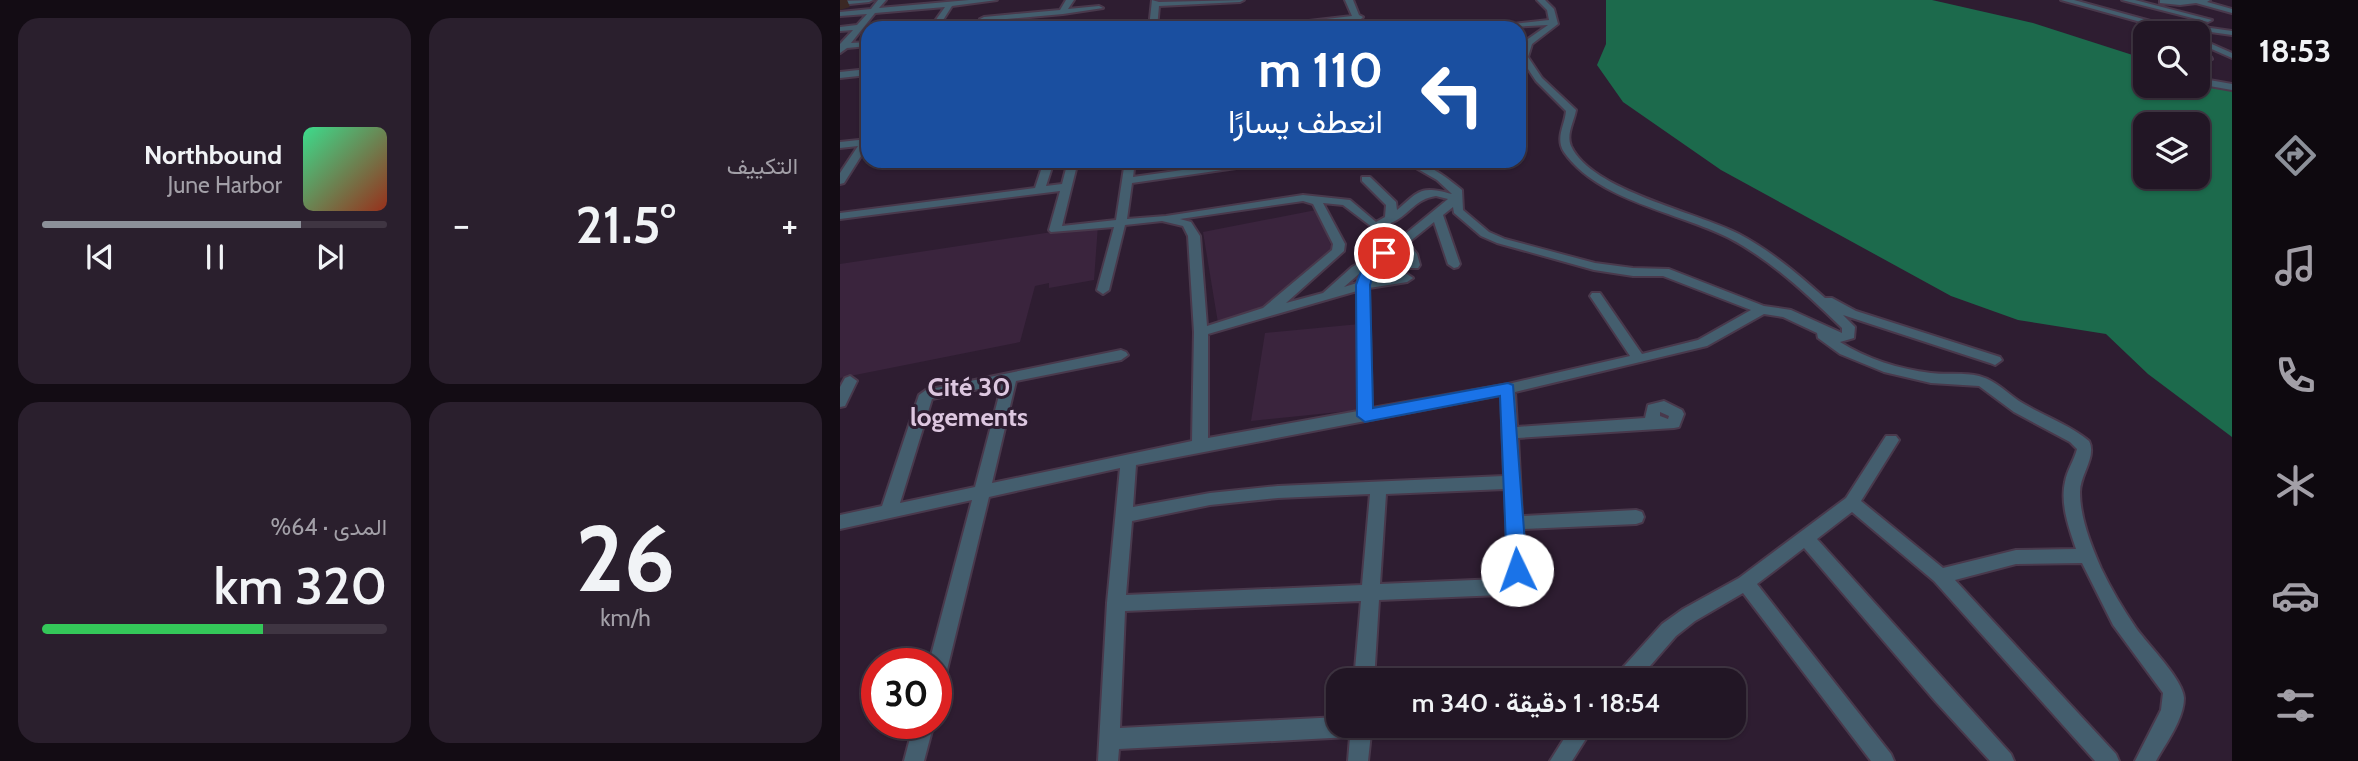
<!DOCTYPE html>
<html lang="ar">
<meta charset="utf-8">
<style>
:root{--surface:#221625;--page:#2a1f2d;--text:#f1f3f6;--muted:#a29fa7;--line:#3f3542;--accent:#8c9099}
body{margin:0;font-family:Cabin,Vazirmatn,sans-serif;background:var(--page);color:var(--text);direction:rtl;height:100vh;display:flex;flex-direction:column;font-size:26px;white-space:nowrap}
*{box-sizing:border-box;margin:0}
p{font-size:23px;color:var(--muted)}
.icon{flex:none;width:38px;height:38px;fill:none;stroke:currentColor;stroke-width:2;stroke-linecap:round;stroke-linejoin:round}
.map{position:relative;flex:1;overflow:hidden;direction:ltr}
.sheet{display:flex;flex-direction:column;gap:18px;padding:18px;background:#130c14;width:840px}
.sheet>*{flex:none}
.banner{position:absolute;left:21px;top:21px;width:665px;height:147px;border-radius:21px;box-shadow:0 2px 5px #0004,0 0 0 2px var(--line);direction:rtl;background:#1a4fa0;color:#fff;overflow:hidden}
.fabs{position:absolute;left:1293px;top:21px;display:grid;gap:14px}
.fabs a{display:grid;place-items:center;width:77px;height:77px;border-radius:14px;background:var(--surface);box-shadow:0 2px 5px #0004,0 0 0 2px var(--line);font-size:35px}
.speed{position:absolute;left:21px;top:648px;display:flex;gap:14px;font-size:35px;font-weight:700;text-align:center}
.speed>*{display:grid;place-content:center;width:91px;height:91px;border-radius:50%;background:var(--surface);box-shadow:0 2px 5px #0004,0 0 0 2px var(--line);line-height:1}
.speed .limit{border:10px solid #d22;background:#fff;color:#111}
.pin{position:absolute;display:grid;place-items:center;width:60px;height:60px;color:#fff;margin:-30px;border:4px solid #fff;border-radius:50%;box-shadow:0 2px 7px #0007}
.me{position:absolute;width:77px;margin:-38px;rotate:357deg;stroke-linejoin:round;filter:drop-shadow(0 0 5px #0008)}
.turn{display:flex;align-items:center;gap:24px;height:147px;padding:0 28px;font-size:32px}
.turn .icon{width:91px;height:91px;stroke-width:2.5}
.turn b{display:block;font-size:49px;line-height:60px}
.big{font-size:52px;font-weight:600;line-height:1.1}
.sheet .widget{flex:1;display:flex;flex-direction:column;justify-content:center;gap:10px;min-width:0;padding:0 24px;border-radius:21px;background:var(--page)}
.sheet .dial{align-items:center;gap:0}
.dial b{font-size:91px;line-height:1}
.song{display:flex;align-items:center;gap:21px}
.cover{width:84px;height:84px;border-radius:10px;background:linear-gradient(135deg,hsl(150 70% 55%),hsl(10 70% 35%))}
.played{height:7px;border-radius:4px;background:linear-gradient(90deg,var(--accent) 75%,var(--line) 75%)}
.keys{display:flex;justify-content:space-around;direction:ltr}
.heat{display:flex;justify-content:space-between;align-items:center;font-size:38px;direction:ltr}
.charge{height:10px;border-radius:5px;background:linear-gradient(90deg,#34c759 64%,var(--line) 0)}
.sheet .tiles{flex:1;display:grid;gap:18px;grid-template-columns:repeat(2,1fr)}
.trip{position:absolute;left:486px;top:668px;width:420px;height:70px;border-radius:21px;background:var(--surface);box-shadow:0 2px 5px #0004,0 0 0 2px var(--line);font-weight:600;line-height:70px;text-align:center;direction:rtl}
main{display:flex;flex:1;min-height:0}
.tab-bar{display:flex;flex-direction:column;width:126px;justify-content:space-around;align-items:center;background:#0e090f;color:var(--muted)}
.tab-bar .icon{width:49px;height:49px}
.tab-bar .on{color:var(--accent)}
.tab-bar b{font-size:32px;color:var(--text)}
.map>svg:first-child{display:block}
.built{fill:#3a243d}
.forest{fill:#1c6a4c;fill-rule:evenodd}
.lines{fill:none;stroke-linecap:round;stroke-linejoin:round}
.minor-casing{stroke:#49394c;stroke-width:4}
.minor{fill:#445e6e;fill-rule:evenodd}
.shaded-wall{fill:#3b2824}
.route{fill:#1a73e8;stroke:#114b97;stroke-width:2}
.labels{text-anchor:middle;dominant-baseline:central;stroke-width:6;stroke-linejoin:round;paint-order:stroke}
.neighbourhood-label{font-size:26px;font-weight:bold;fill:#ddc7e0;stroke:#2e1d31}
</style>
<main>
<nav class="tab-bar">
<b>18:53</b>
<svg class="icon on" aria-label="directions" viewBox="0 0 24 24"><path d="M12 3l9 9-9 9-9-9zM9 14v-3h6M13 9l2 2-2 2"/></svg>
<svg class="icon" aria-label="music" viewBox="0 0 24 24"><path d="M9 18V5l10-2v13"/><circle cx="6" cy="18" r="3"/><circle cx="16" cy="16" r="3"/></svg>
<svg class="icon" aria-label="phone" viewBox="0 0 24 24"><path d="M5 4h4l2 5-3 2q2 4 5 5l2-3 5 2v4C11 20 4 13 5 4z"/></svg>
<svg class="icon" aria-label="climate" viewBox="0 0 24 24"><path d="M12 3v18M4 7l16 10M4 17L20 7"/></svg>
<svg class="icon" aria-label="car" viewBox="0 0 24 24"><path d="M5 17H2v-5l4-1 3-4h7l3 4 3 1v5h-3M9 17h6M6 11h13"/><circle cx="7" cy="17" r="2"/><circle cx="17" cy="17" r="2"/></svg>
<svg class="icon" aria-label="filters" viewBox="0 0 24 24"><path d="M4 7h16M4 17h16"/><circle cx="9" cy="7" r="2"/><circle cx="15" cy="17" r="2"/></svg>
</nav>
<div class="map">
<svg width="1392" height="761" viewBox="0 0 1392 761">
<rect width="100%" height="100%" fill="#2e1d31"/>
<path class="built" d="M476,210L493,250L425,308L378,323L363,232Z
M258,225L254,280L209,288V283L195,286L180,342L0,378V264Z
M520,324L519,410L411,421L425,333Z"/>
<path class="forest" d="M766,0H1092L1193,23L1305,59L1306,86H1358V76L1392,91V437L1308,374L1266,334L1178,320L1111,296L881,170L783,102L757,65L766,44ZM1306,124H1358V177H1306Z"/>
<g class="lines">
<defs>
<path id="minor" d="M33,0L29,2L0,5V1Z
M38,0H46L39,8L129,0H157L112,6L98,28H90L105,7L35,13L11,43L28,42V46L7,48L0,53V44L13,30L0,31V27L17,25L27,14L0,16V12L31,9Z
M226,0H234L228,9L259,6L263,8L223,14L144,21L140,19L144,17L220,10Z
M312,0L319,2L404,0L400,2L319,6L317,28H309Z
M505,0H513L519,15L523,17L521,19L525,28H517L514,20L445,28H421L425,26L512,16Z
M697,0H705L714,9L718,24L692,44L688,57L702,78L736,110C734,122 726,134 731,146C752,191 857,212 899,234C931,251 958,274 985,298H992L1016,311L1160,357L1162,360L1155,365L1150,363L1003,315L1015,327L1014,338L1000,342C1027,359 1059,369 1091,373C1107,375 1123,372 1139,376C1158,381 1168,395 1184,404C1206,417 1230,425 1249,441C1257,457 1240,474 1240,492C1240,518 1251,545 1261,568C1271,589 1283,609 1296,628C1308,645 1343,679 1344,698C1344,719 1326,743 1316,761H1295L1321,710L1323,693L1273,625L1242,563L1176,564L1115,580L1276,754L1279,761H1255L1094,581L1012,512L977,539L1171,754L1174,761H1150L1095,701L964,548L917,584L1051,754L1054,761H1031L903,593L855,621L836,636L797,681H774L777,674L822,624L843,609L899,578L1006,498L1046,436H1056L1059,440L1021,501L1103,568L1176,550L1236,549C1229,528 1220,504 1225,482C1227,470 1234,461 1237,449L1230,442L1174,412L1139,386L1091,383L1044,372L1000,354L978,338L977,333L943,317L924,314L867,346L675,392L677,427L805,418L808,405L824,401L842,410L844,414L839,427L834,428L678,438L682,516L796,510L802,512L804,517L802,522L796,524L683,529C685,557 693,583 661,595L539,600L534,681H514L521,601L285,611L280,728L499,717V726H534L531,733L528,761H508L510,737L279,749L278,761H258L267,603L280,468L149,497L106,674L103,681L96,683V663H89L132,500L0,529V515L42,506L79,395L86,390L281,350L286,352L288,355L281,360L176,381L152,483L352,441L354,332L348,236L343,226L322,221L285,225L269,290L263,294L257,290L274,227L211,232L209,230L220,191L0,219V213L195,188L204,161H214L206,186L222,184L228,161H238L222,226L276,220L285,161H295L293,177L399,162L403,163V167L292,183L287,219L326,216L463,195L510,200L536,222L545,217L546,205L522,181V177H530L556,202L557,210C579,191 580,185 612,194L597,180L564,161C586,161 605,176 622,190L623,210L649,232L665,239L755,263L793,268L829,269L924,306L951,310L1002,333V328C968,295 931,260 889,238C838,212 758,201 724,152C715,138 725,125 726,111L696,81L680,57L685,41L708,25L651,28L655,26L709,20L707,10ZM596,196L608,199L553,244L537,253L543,230L541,228H533L523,261L512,267L483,293L446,303L504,251L505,244L483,203L503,205L532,227C538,225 546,226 553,222C570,214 575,199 596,196ZM463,201L473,204L493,244L492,250L423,308L367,326L360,236L351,222L340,219ZM613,207L614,213L641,236L657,243L754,270L793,276H823L911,310L858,340L802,354L760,293H752L750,296L790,356L668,384L532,408L529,288L567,282L573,278L567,274L530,280L534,264L560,249L565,255L570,268H578L580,265L577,254L568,243L594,222L608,264L614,268L618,267L620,264L603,215ZM520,273L517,283L504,287ZM517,291L518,411L368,438V334ZM162,384L135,487L60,503L92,399ZM661,395L664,476L438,486L370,493L293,507L296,465ZM820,412L829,416L828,419L820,416ZM665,489L668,570L658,579L540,584L546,494ZM530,494L522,585L286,595L292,521L370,505L438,498Z
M1221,0H1234L1325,25L1328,22L1392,31V35L1328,26L1344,33H1333L1297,21Z
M1282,0H1295L1372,20L1368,22Z
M1320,0H1370L1367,2L1392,9V13L1356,3L1340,5L1320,3Z
M1358,38L1392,53V58L1358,43Z
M1358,51L1371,57L1372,59L1365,61L1358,56Z
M28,69V75L0,78V72Z
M1358,78L1392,84V90L1358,84Z
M28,139V145L4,183L0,184V173L18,146L0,148V142Z
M10,376L17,381L5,406L0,407V387L5,378Z
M74,723H94L84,761H64Z
M732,726H754L732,761H710Z"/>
</defs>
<use href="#minor" class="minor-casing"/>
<use href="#minor" class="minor"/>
</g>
<path class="shaded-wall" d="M0,0H7L10,7L0,10Z"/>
<path class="route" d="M544,249L551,253L537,263L530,285L533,408L668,383L673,385L687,570L684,577L677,579L670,577L667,570L660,396L525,422L517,416L516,285L526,258Z"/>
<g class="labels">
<g class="neighbourhood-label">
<text x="129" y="387">Cité 30<tspan x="129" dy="30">logements</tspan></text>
</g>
</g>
</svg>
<div class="fabs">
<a><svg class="icon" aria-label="search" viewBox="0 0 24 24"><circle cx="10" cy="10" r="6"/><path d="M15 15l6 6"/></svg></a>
<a><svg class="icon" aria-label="layers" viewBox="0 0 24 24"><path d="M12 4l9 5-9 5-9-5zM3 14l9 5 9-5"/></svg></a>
</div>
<div class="speed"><div class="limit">30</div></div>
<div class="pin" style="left:544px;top:253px;background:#d93025"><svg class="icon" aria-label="arrive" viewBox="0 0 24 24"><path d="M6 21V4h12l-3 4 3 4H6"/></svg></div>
<svg class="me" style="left:677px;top:570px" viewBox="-20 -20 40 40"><circle r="19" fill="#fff"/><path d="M0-13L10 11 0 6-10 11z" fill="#1a73e8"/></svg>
<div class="trip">18:54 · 1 دقيقة · 340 m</div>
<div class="banner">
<div class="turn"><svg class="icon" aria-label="left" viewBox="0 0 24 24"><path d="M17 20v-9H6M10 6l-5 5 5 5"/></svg><div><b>110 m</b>انعطف يسارًا</div></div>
</div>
</div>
<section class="sheet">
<div class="tiles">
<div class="widget"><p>التكييف</p>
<div class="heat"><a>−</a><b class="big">21.5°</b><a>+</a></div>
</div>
<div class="widget">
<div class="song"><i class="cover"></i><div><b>Northbound</b><p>June Harbor</p></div></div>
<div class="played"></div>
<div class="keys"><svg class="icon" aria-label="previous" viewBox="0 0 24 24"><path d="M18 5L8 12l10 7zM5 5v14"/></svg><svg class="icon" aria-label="pause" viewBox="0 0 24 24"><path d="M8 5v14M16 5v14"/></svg><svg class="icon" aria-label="next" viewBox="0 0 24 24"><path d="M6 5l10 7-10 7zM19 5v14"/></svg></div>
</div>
<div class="widget dial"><b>26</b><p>km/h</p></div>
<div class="widget"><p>المدى · 64%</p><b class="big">320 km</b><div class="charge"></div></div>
</div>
</section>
</main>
